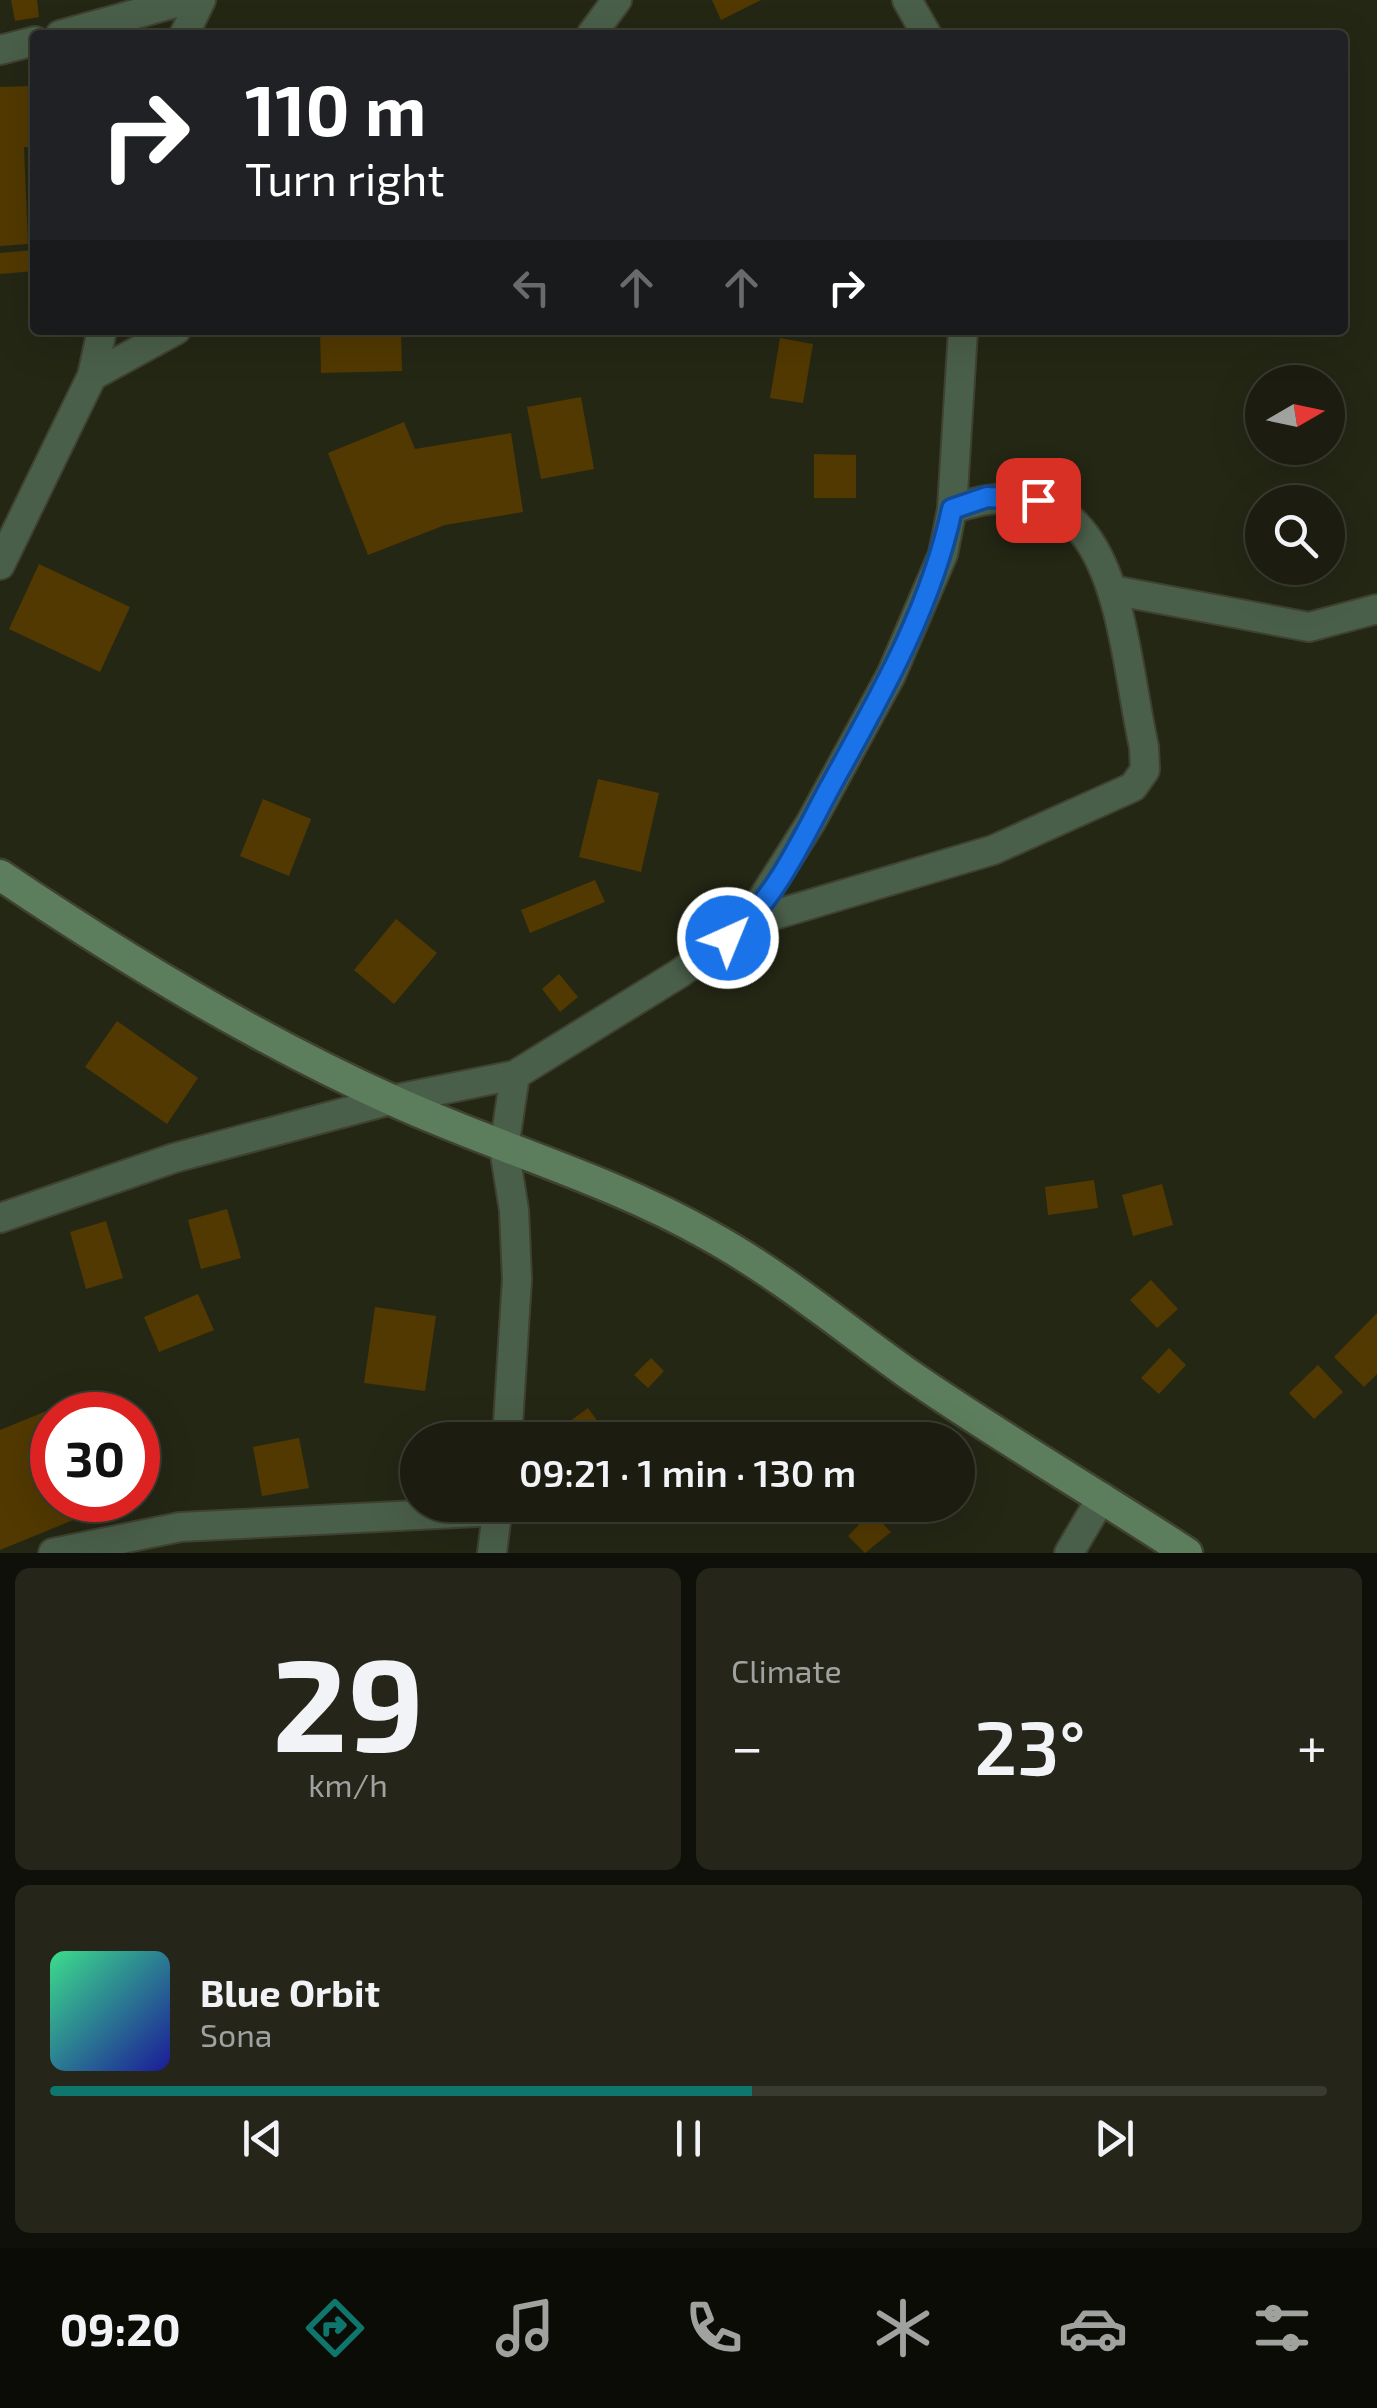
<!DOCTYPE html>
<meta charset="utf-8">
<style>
:root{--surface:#1c1d10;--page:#252619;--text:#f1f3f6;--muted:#a0a29f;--line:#3a3b30;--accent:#0f766e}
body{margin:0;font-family:"Exo 2",sans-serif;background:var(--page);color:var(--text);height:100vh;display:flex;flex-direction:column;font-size:38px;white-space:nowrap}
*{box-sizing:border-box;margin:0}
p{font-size:32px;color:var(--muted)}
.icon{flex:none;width:55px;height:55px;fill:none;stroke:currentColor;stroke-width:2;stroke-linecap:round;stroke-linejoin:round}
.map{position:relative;height:1553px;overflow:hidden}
.side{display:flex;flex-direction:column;gap:15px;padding:15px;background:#0f1009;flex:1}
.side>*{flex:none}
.banner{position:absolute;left:30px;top:30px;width:1318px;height:305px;border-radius:10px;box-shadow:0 10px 40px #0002,0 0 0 2px var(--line);background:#202124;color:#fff;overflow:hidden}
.needle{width:65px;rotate:81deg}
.controls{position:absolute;left:1245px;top:365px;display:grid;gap:20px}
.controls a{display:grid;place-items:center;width:100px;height:100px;border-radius:50%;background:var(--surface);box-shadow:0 10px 40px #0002,0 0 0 2px var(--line);font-size:50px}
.speed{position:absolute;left:30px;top:1392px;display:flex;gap:20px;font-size:50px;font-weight:700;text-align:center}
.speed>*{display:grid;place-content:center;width:130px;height:130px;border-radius:50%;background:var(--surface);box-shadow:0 10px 40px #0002,0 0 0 2px var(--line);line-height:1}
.speed .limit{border:15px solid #d22;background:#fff;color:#111}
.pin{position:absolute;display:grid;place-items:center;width:85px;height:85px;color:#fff;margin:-42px;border-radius:20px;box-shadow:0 5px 15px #0006}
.me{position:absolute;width:110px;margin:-55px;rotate:44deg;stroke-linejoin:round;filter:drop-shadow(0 0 8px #0008)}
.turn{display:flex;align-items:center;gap:35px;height:210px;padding:0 50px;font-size:45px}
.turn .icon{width:130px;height:130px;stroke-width:2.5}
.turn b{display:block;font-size:70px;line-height:85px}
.lanes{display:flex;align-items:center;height:95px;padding:0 50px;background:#0003;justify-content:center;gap:50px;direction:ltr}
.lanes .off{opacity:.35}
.big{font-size:75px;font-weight:600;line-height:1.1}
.side .tile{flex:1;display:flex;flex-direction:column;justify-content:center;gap:15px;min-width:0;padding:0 35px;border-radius:15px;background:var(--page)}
.side .dial{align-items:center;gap:0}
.dial b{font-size:130px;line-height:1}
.song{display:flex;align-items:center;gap:30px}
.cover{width:120px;height:120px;border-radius:15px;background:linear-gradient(135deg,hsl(150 70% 55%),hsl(240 70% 35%))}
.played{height:10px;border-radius:5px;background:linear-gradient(90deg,var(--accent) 55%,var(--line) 55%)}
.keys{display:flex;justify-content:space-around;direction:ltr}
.heat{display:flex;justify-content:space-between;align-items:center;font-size:55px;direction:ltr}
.side .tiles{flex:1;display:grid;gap:15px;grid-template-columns:1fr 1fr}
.tile:last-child{grid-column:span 2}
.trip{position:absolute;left:400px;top:1422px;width:575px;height:100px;border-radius:50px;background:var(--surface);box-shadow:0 10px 40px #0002,0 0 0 2px var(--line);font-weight:600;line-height:100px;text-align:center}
.tabs{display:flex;height:160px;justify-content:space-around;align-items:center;background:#0b0c06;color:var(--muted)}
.tabs .icon{width:70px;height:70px}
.tabs .on{color:var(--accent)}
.tabs b{font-size:45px;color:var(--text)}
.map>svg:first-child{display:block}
.building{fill:#523901}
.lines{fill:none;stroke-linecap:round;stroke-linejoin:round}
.street-casing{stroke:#404231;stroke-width:32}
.secondary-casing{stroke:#404231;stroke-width:35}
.street{stroke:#4a5f4a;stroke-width:28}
.secondary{stroke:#5d7e5d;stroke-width:30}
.route-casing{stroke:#114b97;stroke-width:25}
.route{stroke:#1a73e8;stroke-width:18}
</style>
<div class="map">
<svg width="1377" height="1553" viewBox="0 0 1377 1553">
<rect width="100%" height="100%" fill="#252715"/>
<path class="building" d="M11,0H37L39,17L15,21Z
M712,0H761L721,20Z
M29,86L30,147H24L28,244L0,246V87Z
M34,250L35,271L0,274V253Z
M320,330H401L402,371L321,373Z
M780,338L813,344L803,403L770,398Z
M581,397L594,469L541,479L527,407Z
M404,422L415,449L511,433L523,512L445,525L368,555L328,453Z
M814,454L856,455V498H814Z
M39,564L130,607L100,672L9,629Z
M598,779L659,793L641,872L579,857Z
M263,799L311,819L289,876L240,856Z
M595,880L605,902L530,933L521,910Z
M396,919L437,953L394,1004L354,970Z
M559,974L578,997L560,1012L542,989Z
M117,1021L198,1078L167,1124L85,1067Z
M1094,1180L1098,1208L1048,1215L1045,1187Z
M1162,1184L1173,1225L1133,1236L1122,1195Z
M227,1209L241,1258L201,1269L188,1220Z
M106,1221L123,1278L86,1289L70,1232Z
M1151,1280L1178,1309L1157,1328L1130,1300Z
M198,1294L214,1330L159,1352L144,1317Z
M375,1307L436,1316L425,1391L364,1383Z
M1377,1313V1374L1364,1387L1334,1357Z
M1169,1348L1186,1365L1159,1394L1141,1378Z
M651,1358L664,1371L648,1388L634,1375Z
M1318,1365L1343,1392L1314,1419L1289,1393Z
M83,1396L91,1415H52V1500H122L0,1550V1430Z
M588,1408L611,1440H555L551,1435Z
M299,1438L309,1488L262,1496L253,1447Z
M871,1512L891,1532L865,1553L848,1536Z"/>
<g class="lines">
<defs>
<path id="street" d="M907,0L927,35
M60,35L186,0
M184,35L201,0
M591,35L617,0
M0,50L35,41
M92,376L176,330
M0,565L92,376L102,330
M1112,590L1309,627L1377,609
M747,923L993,850L1133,787L1145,770L1144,747C1119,634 1120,451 952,509
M0,1218L174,1158L391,1100L515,1075L680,973L747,923L811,822L891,675L943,554L952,509L963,330
M507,1440L517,1279L514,1210L504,1148L515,1075
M53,1553L180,1527L497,1511
M492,1553L498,1505
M1069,1553L1102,1497"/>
<path id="secondary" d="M0,875C120,956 262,1042 394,1101C497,1148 609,1179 708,1235C779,1274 841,1326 907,1373C998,1436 1094,1492 1187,1553"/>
</defs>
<use href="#street" class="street-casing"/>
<use href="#secondary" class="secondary-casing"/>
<use href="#street" class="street"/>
<use href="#secondary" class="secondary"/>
</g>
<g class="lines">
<defs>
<path id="route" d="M728,938C775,901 802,839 830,787C879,698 931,609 952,509L987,497L1038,500"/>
</defs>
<use href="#route" class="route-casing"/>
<use href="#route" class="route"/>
</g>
</svg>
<div class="controls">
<a><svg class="needle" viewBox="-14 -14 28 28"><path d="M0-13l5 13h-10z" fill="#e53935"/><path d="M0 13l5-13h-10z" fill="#a0a29f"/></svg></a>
<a><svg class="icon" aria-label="search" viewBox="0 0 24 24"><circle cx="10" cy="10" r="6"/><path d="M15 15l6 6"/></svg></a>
</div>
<div class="speed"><div class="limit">30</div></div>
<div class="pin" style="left:1038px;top:500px;background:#d93025"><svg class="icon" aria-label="arrive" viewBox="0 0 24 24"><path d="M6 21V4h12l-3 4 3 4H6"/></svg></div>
<svg class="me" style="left:728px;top:938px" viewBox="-20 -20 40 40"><circle r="17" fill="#1a73e8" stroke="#fff" stroke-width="3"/><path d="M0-11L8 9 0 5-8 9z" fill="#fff"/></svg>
<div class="trip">09:21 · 1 min · 130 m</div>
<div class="banner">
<div class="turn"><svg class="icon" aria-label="right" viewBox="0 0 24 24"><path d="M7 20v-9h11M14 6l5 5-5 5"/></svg><div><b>110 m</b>Turn right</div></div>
<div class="lanes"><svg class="icon off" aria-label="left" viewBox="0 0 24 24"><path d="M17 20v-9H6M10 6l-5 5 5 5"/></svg><svg class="icon off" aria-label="ahead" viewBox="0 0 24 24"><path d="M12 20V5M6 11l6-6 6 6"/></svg><svg class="icon off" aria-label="ahead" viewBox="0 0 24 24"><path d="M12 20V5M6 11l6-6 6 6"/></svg><svg class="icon" aria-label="right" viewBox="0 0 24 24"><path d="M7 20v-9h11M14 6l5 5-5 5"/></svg></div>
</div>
</div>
<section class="side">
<div class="tiles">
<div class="tile dial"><b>29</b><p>km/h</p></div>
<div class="tile"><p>Climate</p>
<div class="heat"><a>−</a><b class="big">23°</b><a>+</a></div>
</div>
<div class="tile">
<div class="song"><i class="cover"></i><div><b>Blue Orbit</b><p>Sona</p></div></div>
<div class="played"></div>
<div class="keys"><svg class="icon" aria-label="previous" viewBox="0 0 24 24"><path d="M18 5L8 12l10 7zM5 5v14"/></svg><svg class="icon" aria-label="pause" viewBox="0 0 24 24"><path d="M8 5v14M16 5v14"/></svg><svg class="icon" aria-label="next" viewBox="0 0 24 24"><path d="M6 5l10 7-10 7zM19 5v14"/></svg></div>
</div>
</div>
</section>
<nav class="tabs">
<b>09:20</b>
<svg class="icon on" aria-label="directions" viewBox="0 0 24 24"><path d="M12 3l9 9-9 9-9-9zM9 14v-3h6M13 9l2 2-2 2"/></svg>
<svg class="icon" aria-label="music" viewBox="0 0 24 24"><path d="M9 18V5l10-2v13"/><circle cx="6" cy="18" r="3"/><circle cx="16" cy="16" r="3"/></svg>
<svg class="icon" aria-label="phone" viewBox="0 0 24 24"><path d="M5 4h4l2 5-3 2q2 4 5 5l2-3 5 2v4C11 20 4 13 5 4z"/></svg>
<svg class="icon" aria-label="climate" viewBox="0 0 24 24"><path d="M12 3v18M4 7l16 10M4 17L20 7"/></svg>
<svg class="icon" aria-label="car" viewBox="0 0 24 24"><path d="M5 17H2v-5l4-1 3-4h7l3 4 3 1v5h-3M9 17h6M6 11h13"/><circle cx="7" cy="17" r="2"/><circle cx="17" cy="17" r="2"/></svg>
<svg class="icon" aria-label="filters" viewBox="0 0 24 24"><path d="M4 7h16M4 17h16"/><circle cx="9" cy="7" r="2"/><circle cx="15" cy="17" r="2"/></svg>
</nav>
